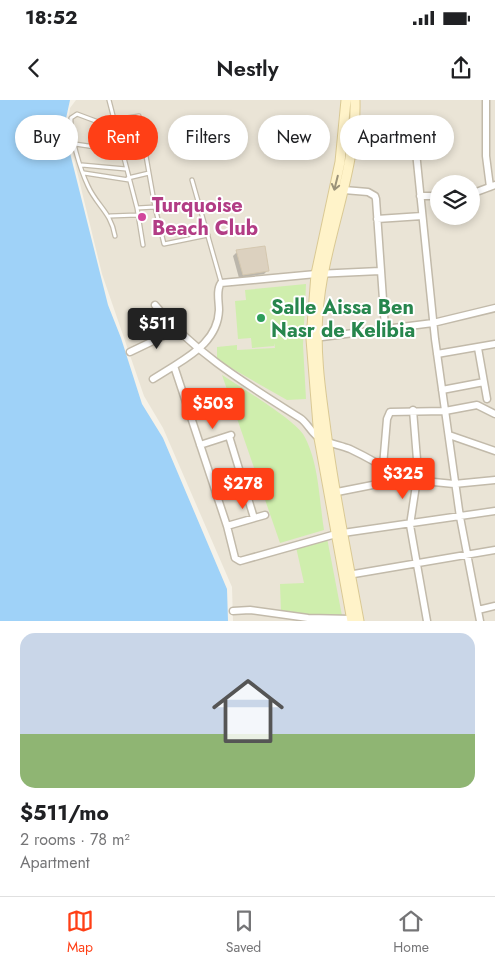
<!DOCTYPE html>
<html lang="en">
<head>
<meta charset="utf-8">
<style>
	body { margin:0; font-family:Jost,sans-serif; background:#f6f6f6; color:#202124; height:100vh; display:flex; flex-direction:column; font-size:19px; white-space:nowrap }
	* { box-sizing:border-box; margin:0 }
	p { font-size:16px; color:#757577 }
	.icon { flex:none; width:28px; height:28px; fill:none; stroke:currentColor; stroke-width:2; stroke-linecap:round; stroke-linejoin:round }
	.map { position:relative; height:521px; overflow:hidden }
	.details { display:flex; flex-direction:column; background:#fff; flex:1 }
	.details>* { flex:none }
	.top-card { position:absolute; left:15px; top:15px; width:465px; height:45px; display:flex; gap:10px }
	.buttons { position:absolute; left:430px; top:75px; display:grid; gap:10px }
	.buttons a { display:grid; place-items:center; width:50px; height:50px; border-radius:50%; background:#fff; box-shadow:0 2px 8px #0003; font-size:25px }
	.price { position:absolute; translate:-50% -42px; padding:0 11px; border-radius:5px; background:#ff3f16; color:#fff; font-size:16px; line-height:32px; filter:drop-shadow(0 1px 2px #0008) }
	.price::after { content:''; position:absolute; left:50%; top:30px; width:15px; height:11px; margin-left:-8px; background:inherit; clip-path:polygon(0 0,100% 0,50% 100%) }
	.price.on { background:#222; color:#fff }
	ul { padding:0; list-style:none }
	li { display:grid; align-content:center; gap:10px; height:265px; padding:0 20px }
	li span { display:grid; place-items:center; height:155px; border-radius:15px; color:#555 }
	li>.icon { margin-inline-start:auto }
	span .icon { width:90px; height:90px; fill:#fffc; stroke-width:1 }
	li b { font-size:21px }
	.pill { padding:0 18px; border-radius:22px; background:#fff; box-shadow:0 2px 8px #0003; font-size:18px; line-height:45px }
	.pill.on { background:#ff3f16; color:#fff }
	.status { display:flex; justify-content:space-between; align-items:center; height:35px; padding:0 25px; background:#fff; direction:ltr }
	.status svg { height:14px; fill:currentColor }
	header { display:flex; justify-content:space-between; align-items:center; height:65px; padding:0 20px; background:#fff; font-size:22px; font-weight:600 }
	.tabs { display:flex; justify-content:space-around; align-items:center; height:70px; border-top:1px solid #e0e0e0; background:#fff; font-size:14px; color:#757577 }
	.tabs a { display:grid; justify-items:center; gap:2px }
	.tabs .on { color:#ff3f16 }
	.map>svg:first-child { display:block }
</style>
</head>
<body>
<div class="status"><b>18:52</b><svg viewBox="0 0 49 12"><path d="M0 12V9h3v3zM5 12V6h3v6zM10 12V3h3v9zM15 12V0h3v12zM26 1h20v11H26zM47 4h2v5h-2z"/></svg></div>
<header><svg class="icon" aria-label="back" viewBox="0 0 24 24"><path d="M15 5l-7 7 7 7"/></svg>Nestly<svg class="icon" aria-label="share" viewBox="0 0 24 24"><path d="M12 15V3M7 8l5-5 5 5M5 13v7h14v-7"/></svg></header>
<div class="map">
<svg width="495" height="521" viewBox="0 0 495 521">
	<rect width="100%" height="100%" fill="#f6f2e8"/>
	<path fill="#eae4d6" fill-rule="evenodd" d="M76,0H495V521H233L232,487L163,328L144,296L102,174L71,47L68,23L70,8ZM439,84H471V116H439Z"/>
	<path fill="#cfeead" d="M306,184L303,245L306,299L287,300L217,260V247L237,245V250L275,248L274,243V246L252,248L251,238L238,239L235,201L246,200L245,190Z
		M222,275C239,286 293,319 303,334C319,361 319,399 324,430L280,443Z
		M327,438L343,521L281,513L280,484L304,483L296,447Z"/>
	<path fill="#9fd2f8" d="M0,0H70L65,23L66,37L108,205L121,238L142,304L163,338L227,489L228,521H0Z"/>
	<path fill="#0003" d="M237,152L268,170L264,174L239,178L233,156Z"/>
	<path fill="#dcd1bf" stroke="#d4c7af" d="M265,146L269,171L243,175L236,150Z"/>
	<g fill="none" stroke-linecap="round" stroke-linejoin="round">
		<defs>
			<path id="lane" d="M109,0L137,108L143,145
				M114,20L139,16L149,73
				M75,44L122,51
				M82,65L126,69
				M84,73L129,80
				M128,78L149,73L155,107
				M192,80L221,182
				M137,108L155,107L164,144L208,135
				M110,116L137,115
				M115,136C111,112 97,106 88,86C80,69 70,36 71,18L77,14L117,29"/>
			<path id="street" d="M486,0V56L490,87
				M416,52L435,239L460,417L480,521
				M344,90L368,92L375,96L376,99L385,228
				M471,94L495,85
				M420,96H439
				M377,119L422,116
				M380,171L316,174L221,183C216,190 219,202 219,210C218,238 195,253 174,266L227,426L235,458L240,461L336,434L495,411
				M155,205C194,253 248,285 300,318C308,323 312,335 321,339C330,344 340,345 350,349C369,358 386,368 403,379
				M314,238L433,223L495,208
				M478,248L487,299
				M130,252L176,230
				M437,254L495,244
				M153,279L174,266
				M442,290L484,282
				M413,310L418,372L410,425L427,521
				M449,335L495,351
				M229,336L254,418
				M200,345L231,335
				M383,366L387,319L390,312L445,311L477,305L495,314
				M332,393L403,379L454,384L495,380
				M227,426L265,415
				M348,475L495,450
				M478,510L495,506
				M233,511L250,510L308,518L352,519"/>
			<path id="secondary" d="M346,0L340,62L316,174L311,239L319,338L352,521
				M355,0C357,73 323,141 318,213C315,249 320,287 325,323C333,389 347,455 359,521"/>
		</defs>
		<use href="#lane" stroke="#c2baaa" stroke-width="5.5"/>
		<use href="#street" stroke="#c2baaa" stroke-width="9"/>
		<use href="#secondary" stroke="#dac994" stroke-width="11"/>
		<use href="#lane" stroke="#fff" stroke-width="3"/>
		<use href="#street" stroke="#fff" stroke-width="6"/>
		<use href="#secondary" stroke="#fff3c9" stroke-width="9"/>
	</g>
	<defs><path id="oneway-shaft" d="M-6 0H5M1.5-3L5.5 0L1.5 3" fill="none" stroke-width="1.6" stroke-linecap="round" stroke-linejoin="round" transform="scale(1.25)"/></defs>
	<use stroke="#9b9278" href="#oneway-shaft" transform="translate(336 83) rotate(104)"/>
	<circle fill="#d1479c" stroke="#fff" stroke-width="2" cx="142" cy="117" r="5"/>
	<circle fill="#2e9e5b" stroke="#fff" stroke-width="2" cx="261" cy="218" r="5"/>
	<g text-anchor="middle" stroke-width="4" stroke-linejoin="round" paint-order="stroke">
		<g font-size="20" font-weight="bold" fill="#b23c85" stroke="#fff" text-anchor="start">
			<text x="152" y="112">Turquoise<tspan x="152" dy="23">Beach Club</tspan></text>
		</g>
		<g font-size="20" font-weight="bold" fill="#27864d" stroke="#fff" text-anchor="start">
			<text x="271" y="214">Salle Aissa Ben<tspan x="271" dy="23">Nasr de Kelibia</tspan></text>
		</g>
	</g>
</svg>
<div class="buttons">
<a><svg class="icon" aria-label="layers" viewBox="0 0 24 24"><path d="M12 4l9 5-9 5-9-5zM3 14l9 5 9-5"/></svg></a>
</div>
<b class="price on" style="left:157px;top:250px">$511</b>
<b class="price" style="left:213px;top:330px">$503</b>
<b class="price" style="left:403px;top:400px">$325</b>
<b class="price" style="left:243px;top:410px">$278</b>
<div class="top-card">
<a class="pill">Buy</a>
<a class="pill on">Rent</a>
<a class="pill">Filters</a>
<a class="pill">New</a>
<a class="pill">Apartment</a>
</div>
</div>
<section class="details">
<ul>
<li><span style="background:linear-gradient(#c9d6e8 65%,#8fb573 0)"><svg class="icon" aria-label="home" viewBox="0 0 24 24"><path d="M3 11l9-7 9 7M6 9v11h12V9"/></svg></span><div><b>$511/mo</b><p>2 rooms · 78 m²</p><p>Apartment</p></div></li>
</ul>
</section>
<nav class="tabs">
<a class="on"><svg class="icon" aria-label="map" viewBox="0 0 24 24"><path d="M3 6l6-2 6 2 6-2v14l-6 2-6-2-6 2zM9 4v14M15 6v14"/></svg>Map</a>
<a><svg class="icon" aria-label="saved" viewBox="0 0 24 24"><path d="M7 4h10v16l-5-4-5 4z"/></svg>Saved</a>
<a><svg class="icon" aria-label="home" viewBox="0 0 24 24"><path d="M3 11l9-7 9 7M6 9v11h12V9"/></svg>Home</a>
</nav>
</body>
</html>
